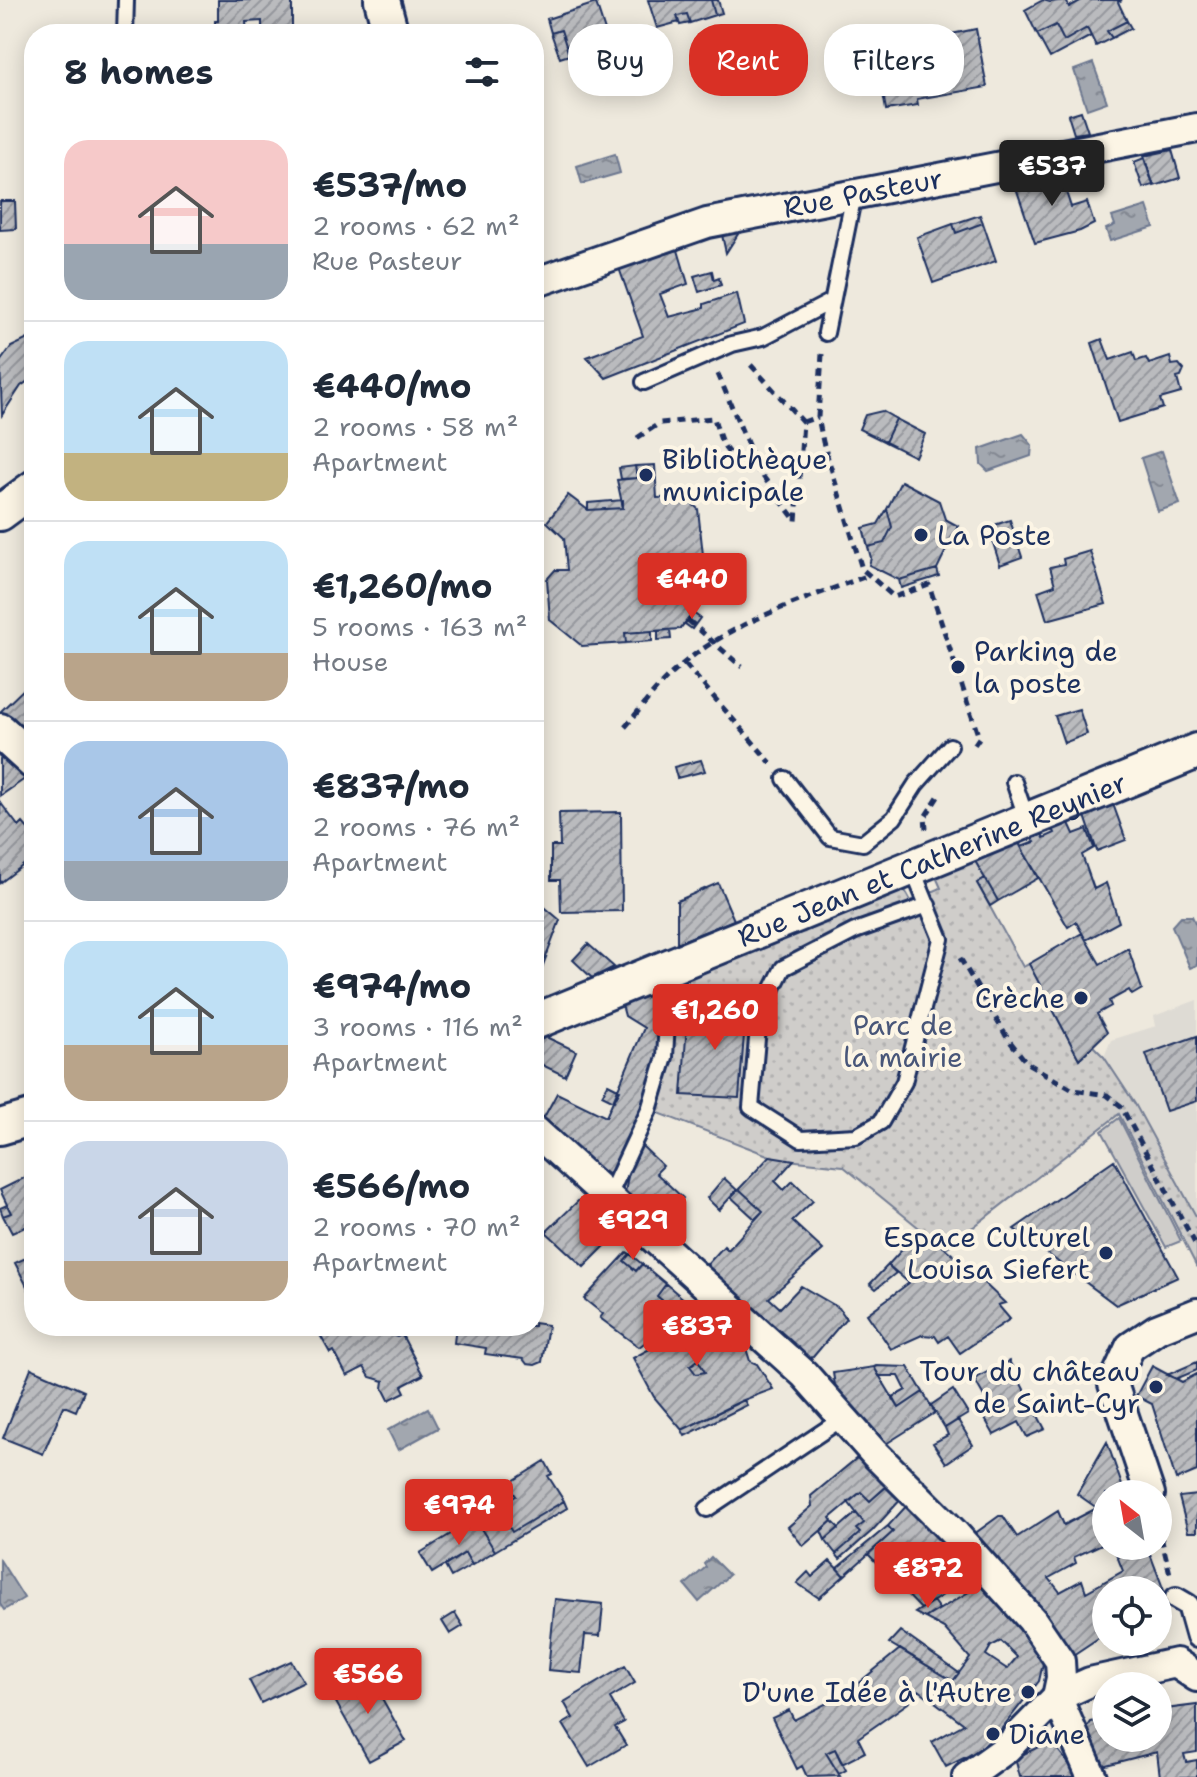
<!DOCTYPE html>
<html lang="en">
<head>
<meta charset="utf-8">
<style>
	body { margin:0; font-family:"Shantell Sans",sans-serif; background:#f6f6f7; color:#1f2937; height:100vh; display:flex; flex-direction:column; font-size:30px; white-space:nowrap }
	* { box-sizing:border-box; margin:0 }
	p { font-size:26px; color:#747a83 }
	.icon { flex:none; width:44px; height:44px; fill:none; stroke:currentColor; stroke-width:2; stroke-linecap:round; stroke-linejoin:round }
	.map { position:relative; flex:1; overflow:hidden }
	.details { position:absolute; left:24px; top:24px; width:520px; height:1312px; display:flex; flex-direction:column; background:#fff; border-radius:32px; box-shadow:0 4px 20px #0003 }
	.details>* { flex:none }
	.banner { position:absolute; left:568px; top:24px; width:508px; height:72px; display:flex; gap:16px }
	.needle { width:52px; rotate:329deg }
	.controls { position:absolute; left:1092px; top:1480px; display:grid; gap:16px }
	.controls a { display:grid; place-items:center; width:80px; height:80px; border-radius:50%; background:#fff; box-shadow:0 4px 20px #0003; font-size:40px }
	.price { position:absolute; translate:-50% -68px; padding:0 18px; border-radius:8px; background:#d93025; color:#fff; font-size:26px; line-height:52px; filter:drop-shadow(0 2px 4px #0008) }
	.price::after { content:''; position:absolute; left:50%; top:48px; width:24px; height:18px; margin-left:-12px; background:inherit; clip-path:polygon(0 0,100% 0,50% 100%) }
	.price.selected { background:#222; color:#fff }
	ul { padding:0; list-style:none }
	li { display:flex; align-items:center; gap:24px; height:200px; padding:0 40px }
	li+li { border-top:2px solid #e0e1e3 }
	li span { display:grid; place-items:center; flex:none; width:224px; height:160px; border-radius:24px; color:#555 }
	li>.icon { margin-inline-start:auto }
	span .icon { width:96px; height:96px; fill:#fffc; stroke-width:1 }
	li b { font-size:34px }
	h2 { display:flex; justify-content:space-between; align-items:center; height:96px; padding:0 40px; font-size:34px }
	.chip { padding:0 28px; border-radius:32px; background:#fff; box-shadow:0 4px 20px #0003; font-size:28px; line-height:72px }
	.chip.selected { background:#d93025; color:#fff }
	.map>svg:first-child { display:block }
</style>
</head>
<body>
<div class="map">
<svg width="1197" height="1777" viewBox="0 0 1197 1777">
	<defs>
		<pattern id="park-dots" width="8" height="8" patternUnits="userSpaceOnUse" patternTransform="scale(2)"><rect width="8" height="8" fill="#cfcdca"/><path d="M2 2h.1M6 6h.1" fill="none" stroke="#b1b0b0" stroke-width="1.8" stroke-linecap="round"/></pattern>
		<pattern id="water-ripples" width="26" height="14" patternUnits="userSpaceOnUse" patternTransform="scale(2)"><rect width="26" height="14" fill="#a2a7af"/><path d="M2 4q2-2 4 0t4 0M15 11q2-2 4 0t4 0" fill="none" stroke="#838892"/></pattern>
		<pattern id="building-hatch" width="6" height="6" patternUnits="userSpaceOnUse" patternTransform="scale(2)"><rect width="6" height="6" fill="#babbbe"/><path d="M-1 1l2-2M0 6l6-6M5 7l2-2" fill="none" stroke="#96989e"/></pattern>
	</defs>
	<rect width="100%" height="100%" fill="#eee9dd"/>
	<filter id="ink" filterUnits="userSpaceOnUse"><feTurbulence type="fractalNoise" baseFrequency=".0125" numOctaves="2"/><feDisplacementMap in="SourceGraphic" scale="16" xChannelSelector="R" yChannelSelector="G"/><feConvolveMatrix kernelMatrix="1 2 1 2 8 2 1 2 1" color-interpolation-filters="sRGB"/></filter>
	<g filter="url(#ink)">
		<path fill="#dedbd4" d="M1197,1000V1218L1135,1104L1104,1057L1111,1040L1156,1026L1154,1016Z"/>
		<path fill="url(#park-dots)" stroke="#757e94" stroke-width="2" d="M975,861L985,878L977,883L1023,967L1029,964L1079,1059L1093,1046L1104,1057L1135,1104L1197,1218V1267L1119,1114L945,1249L843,1166L778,1159L656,1112L673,1055L679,981L902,891L906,892L911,901L941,888L937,879L939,876Z"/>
		<path fill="#cfcdca" stroke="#757e94" stroke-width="2" d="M1119,1118L1181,1241L1166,1247L1102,1131Z"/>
		<path fill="url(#water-ripples)" stroke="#6c778f" stroke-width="2" d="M1093,63L1107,102L1087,109L1074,70Z
			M615,154L620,173L582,184L577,166Z
			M1147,206L1154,227L1110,241L1106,229L1115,225L1112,217Z
			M1023,434L1032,445L1031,456L988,471L981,464L980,449Z
			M1162,451L1180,504L1158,511L1141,458Z
			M1181,916H1192L1197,927V965L1190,968L1172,926Z
			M428,1408L438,1428L398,1450L388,1430Z
			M711,1557L729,1575L699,1602L685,1585L706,1567L704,1564Z
			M0,1560L24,1598L4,1610L0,1604Z"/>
		<path fill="url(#building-hatch)" stroke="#1b2f5e" stroke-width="2" fill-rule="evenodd" d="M218,0H292V34H262V21L246,22L247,34H218V30H215V21H218Z
			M648,0H711L715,15L690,23L687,14L677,16L679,22L657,28Z
			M711,0H718L722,13L715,15Z
			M1043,0L1050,2L1066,0L1069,7L1082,0H1122L1118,2L1127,21L1107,31L1112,38L1096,46L1087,28L1064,41L1056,25L1037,34L1025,10Z
			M596,3L609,43L569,55L561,30L551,33L547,19Z
			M687,14L690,23L680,25L677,16Z
			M1127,21L1131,28L1112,38L1107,31Z
			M1056,25L1064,41L1087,28L1091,36L1050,58L1037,34Z
			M976,29L987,87L917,99L918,105L886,110L873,38L903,32L904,35L921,32L922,40Z
			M561,30L569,55L560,58L551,33Z
			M1081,111L1088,132L1074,134L1068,115Z
			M1172,150L1180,178L1154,186L1144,156Z
			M1144,158L1153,185L1143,188L1134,162Z
			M1060,176L1076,179L1064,186L1071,207L1087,202L1094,224L1080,231L1035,243L1014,182Z
			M0,201H15L16,229L0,230Z
			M980,215L983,223L956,233L953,224Z
			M983,223L996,261L933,283L917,237L953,224L956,233Z
			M534,227L541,250L534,251Z
			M740,231L726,253L722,235Z
			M678,250L688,284L660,294L669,317L704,308V304L737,293L744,324L606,378L587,357L643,336L619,268Z
			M712,271L714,280L719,278L721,285L699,292L694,276Z
			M34,336V377L21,386L2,415L0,362L11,347Z
			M1102,339L1110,360L1133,352L1136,361L1146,358L1149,364L1170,357L1172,365L1179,364L1184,370L1181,377L1177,378L1181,393L1160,399L1163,408L1118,422L1092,343Z
			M882,411L896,419L885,442L859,429L865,415Z
			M896,419L925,434L915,457L885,442Z
			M655,465L657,498L685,497L698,509L703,555H693L697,608L680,629L625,633L626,643L582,646L550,620L547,579L555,570H567L564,538L547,522L568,495L588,510L623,508L617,480L637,478L635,466Z
			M635,466L637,478L621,479L619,468Z
			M901,481L939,501L945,519L958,526L937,569L899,580L869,565L871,558L868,547L884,543L892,527L887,509Z
			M623,500V508L588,510V503Z
			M887,509L892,527L884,543L868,547L863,528L878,524Z
			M1010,520L1022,557L1000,565L988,527Z
			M1090,551L1106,604L1047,620L1038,591L1055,585L1050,567L1064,564L1063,559Z
			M693,555H703L705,580L695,581Z
			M937,569L939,576L901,588L899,580Z
			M705,585L706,596L696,598L695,586Z
			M693,613L700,618L692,629L685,624Z
			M670,630L671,639L658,640V631Z
			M652,631V641L626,643L625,633Z
			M34,679V743L0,712Z
			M1079,709L1087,734L1064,743L1055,716Z
			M8,754L32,774L0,796V759Z
			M701,760L705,771L677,778L674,767Z
			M0,802L19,827L23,823L29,830L33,827L34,829V857L0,883Z
			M1113,804L1126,840L1097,851L1085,816Z
			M621,812L622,911L561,912L560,880H551V846H560L559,813Z
			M1069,823L1074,834L1087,829L1094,848L1082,855L1094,889L1106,883L1119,922L1086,940L1076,922L1068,927L1021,847L1035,842L1032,838L1042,834L1044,838L1055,833L1053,829Z
			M1019,843L1038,878L998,901L975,861Z
			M985,878L998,901L990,906L977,883Z
			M718,883L734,920L677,943V901Z
			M534,898L560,920L534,989Z
			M1082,933L1100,964L1128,948L1142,989L1132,995L1129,990L1109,1001L1111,1006L1097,1014L1107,1032L1079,1059L1029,964Z
			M588,944L614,967L592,978L573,960Z
			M652,992L663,999L661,1039L658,1055L635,1125L610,1175L587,1162L570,1146L572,1143L542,1121L557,1093L606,1117L644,1028L625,1016L622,1005Z
			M688,1008L744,1012L745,1015L754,1020L753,1028L747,1036L744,1035L739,1098L682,1095Z
			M1197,1036V1101L1166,1111L1146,1054Z
			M546,1037L576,1051L565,1076L534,1061V1042Z
			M608,1084L620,1090L614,1101L602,1095Z
			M641,1145L663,1166L656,1173L683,1198L661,1224L625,1193L629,1170Z
			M770,1156L794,1160L775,1181L784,1190L793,1181L813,1201L792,1221L823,1250L769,1298L780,1308L801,1286L839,1308L846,1318L813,1357L804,1359L705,1267L724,1246L728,1250L763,1211L739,1189Z
			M1114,1160L1178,1277L1116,1305L1014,1229Z
			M34,1173V1223L12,1233L3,1216L11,1213L0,1190Z
			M724,1178L737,1190L719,1210L707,1198Z
			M739,1189L763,1211L755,1219L731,1197Z
			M579,1200L617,1234L584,1267L546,1232Z
			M7,1205L11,1213L3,1216L0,1208Z
			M921,1229L962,1262L1005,1303L998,1305L1010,1319L960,1353L948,1336L939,1342L935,1336L922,1335L891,1349L867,1314L909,1283L888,1265Z
			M627,1252L630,1254L624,1261L636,1271L642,1264L666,1284L657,1296L675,1311L672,1313L677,1318L639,1347L600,1318L603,1314L584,1299Z
			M630,1254L642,1264L636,1271L624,1261Z
			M32,1255L34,1260V1300L15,1263Z
			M888,1265L896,1273L876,1289L870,1284Z
			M666,1284L692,1306L677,1318L672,1313L675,1311L657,1296Z
			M702,1300L712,1311L705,1316L694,1305Z
			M694,1305L705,1316L712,1311L735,1333L741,1346L745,1345L750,1361L757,1364L773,1389L741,1401L682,1430L654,1397L633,1358L701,1321L691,1307ZM698,1360L705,1372L696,1374L690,1366Z
			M534,1323L548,1325L542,1362L535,1365L527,1364L523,1359L485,1354L486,1348L454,1343L456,1326H534Z
			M315,1326H358L360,1329L366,1326H382L385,1333L397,1337L402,1335L423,1375L402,1386L405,1392L389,1400L383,1388L384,1381L370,1377L364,1367L347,1376L334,1351L330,1353Z
			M698,1360L705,1372L696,1374L690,1366Z
			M1009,1361L1045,1429L1027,1437L1019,1422L994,1435L980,1410L989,1405L974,1379Z
			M1197,1362V1370L1176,1379L1167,1375Z
			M876,1366L908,1367L923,1392L899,1408L893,1397L906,1390L899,1376H879L874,1367Z
			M1152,1366L1182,1382L1197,1374V1471L1176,1480L1152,1404L1136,1396Z
			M874,1367L899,1408L923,1392L935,1413L881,1447L836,1391L833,1373Z
			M31,1368L84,1391L76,1411L64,1406L43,1454L3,1438Z
			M953,1390L968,1414L945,1428L931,1405Z
			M744,1400L747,1405L685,1436L682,1430Z
			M958,1420L973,1445L946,1463L933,1443L948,1435L945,1428Z
			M1107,1442L1125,1494H1106V1542L1074,1557L1076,1563L1049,1578L1060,1592L1082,1580L1086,1592L1123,1571L1113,1546H1147L1166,1596L1158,1600V1590H1106V1633L1073,1655L1035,1611L1036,1605L1030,1596L1023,1597L970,1537L999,1516H1003L1017,1537L1058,1511L1064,1525L1097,1508L1077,1494Z
			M863,1453L890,1483L870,1501L861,1492L830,1518L832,1521L803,1546L788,1527L812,1506L811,1496Z
			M545,1461L552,1474L548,1476L564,1501L512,1532L497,1507L516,1496L508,1484Z
			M892,1482L904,1496L872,1531L840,1559L836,1554L860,1533L856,1529L864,1523L848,1502L861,1492L870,1501Z
			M1197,1495V1532H1188L1179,1497Z
			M564,1501L567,1508L495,1551L475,1519L497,1507L512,1532Z
			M910,1502L979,1572L921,1609L868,1554L893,1532L888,1526Z
			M856,1513L864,1523L856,1529L860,1533L836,1554L825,1540Z
			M475,1519L495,1551L472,1565L465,1553L432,1573L420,1553Z
			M832,1521L839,1528L825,1540L821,1531Z
			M888,1526L893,1532L844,1576L837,1568Z
			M465,1553L472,1565L451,1577L445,1566Z
			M830,1561L844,1576L819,1598L797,1583L808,1572L812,1577Z
			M979,1572L984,1583L973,1589L967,1580Z
			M984,1583L1020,1630L1028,1632L1044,1659L1039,1681L988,1746L946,1767L932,1742L964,1724L919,1690L908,1703L858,1738L865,1752L842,1764L835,1749L826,1753L840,1776L807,1777L802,1766L797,1769L772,1718L789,1710L794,1720L845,1694L900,1649L953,1681L970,1658L944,1628L925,1618ZM1001,1641L1017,1657L1007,1669L986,1655L991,1646Z
			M555,1599L603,1604L600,1636L585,1635L581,1673L548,1670Z
			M933,1601L939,1609L925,1618L915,1613Z
			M455,1613L463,1626L450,1634L442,1621Z
			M900,1631L959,1673L953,1681L889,1643Z
			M291,1661L304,1682L261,1703L249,1680Z
			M625,1666L635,1683L610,1698L624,1722L615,1727L626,1745L589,1767L563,1724L573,1718L564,1702Z
			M366,1670L406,1741L369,1761L329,1690Z
			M1197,1705V1752L1184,1754L1186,1762L1197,1760V1777H1160L1157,1752L1098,1767L1087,1728L1091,1722L1106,1719V1738H1158V1710Z
			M1051,1741L1079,1777H1020L1015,1758Z
			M835,1749L846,1770L839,1774L826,1753Z"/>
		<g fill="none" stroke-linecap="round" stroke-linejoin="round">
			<defs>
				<path id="service" d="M125,34L126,0
					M826,333L854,194
					M644,382L732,344L763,337L832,301
					M785,779L830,837L863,843L894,818L916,784L950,746
					M1014,782L1027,820
					M912,868L941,939L904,1082L881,1122L856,1136L801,1139L751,1107L759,1016L783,968L855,931L928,905
					M608,1198L649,1110L665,1057L670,967
					M707,1509L843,1418"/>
				<path id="pedestrian" d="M1176,1598L1188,1605L1197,1637"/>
				<g id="minor">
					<path id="s1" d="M534,283L707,223L1197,128"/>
					<path d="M534,1130L804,1374L874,1453L956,1535L1032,1620L1060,1661L1061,1678L1057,1697"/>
					<path d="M1150,1494L1113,1384L1130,1347L1157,1329L1197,1313"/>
					<path d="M1057,1697L1092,1777"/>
					<path d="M967,1777L1006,1749L1057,1697L1090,1682L1176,1663L1197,1677"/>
				</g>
				<g id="tertiary">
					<path d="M382,0L391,34"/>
					<path d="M0,513L34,488"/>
					<path d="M0,731L34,762"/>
					<path id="s2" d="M534,1022L1197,751"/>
					<path d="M0,1127L34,1117"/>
				</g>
			</defs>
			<use href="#service" stroke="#1b2f5e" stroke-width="20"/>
			<use href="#pedestrian" stroke="#1b2f5e" stroke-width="26"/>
			<use href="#minor" stroke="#1b2f5e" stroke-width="34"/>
			<use href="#tertiary" stroke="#1b2f5e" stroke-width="40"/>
			<path stroke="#1b2f5e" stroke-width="5" stroke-dasharray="8 6" stroke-linecap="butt" d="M822,354L818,417L823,442L862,569L894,597L929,585L979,738L972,748
				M718,374L759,471L796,521L803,422L749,363
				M803,422L818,417
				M637,438L660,423L714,418C723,450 726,457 758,471
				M688,620L742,667
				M685,664L771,763
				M625,727C640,710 654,690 670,675C725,623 801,601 869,575
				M926,829L925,817L941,792
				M960,958L1008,1039L1027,1063L1073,1090L1107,1095L1121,1106L1197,1247
				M1158,1524L1170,1574"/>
			<use href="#service" stroke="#fcf5e5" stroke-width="14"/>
			<use href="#pedestrian" stroke="#fcf5e5" stroke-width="20"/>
			<use href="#minor" stroke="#fcf5e5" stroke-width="28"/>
			<use href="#tertiary" stroke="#fcf5e5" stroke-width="34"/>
		</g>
	</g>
	<g fill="#1b2f5e" stroke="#fcf5e5" stroke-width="3">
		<circle cx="646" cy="475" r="8"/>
		<circle cx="921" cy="535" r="8"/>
		<circle cx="958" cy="667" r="8"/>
		<circle cx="1081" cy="998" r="8"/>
		<circle cx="1106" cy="1253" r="8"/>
		<circle cx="1156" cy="1387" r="8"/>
		<circle cx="1028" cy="1692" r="8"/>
		<circle cx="993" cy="1734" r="8"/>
	</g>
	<g text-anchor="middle" stroke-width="8" stroke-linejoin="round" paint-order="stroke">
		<g font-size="28" fill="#1b2f5e" stroke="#fcf5e5">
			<text dy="10" stroke="none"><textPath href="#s1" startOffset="342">Rue Pasteur</textPath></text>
			<text dy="10" stroke="none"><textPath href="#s2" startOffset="430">Rue Jean et Catherine Reynier</textPath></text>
		</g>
		<g font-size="28" fill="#1b2f5e" stroke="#fcf5e5" text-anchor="start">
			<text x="662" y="469">Bibliothèque<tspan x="662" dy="32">municipale</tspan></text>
			<text x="937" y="545">La Poste</text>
			<text x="974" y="661">Parking de<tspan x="974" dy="32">la poste</tspan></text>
			<text x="1065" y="1008" text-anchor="end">Crèche</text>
			<text x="1090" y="1247" text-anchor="end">Espace Culturel<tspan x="1090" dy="32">Louisa Siefert</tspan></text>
			<text x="1140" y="1381" text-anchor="end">Tour du château<tspan x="1140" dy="32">de Saint-Cyr</tspan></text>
			<text x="1012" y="1702" text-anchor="end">D'une Idée à l'Autre</text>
			<text x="1009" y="1744">Diane</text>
		</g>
		<g font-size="28" fill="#485679" stroke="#fcf5e5">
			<text x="903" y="1035">Parc de<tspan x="903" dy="32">la mairie</tspan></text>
		</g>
	</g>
</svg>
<div class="controls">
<a><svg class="needle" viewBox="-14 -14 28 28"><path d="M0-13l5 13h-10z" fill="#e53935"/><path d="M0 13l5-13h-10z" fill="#747a83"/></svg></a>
<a><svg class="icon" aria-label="locate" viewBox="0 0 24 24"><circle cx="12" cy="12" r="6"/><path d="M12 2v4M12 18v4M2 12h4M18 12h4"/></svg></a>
<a><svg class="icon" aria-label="layers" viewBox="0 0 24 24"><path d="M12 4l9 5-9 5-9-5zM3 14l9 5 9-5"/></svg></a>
</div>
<b class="price selected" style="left:1052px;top:208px">€537</b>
<b class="price" style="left:692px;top:621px">€440</b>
<b class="price" style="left:715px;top:1052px">€1,260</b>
<b class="price" style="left:633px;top:1262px">€929</b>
<b class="price" style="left:697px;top:1368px">€837</b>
<b class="price" style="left:459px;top:1547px">€974</b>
<b class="price" style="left:928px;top:1610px">€872</b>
<b class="price" style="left:368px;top:1716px">€566</b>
<div class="banner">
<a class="chip">Buy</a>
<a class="chip selected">Rent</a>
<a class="chip">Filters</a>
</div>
<section class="details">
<h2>8 homes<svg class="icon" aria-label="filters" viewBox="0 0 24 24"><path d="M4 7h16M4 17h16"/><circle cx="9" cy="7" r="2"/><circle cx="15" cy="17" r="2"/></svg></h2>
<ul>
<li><span style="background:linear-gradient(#f6c9c9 65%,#9aa5b1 0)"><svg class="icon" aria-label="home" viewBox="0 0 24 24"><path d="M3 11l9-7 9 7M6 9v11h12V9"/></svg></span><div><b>€537/mo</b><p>2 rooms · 62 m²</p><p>Rue Pasteur</p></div></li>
<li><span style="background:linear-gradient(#bfe0f5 70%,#c2b280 0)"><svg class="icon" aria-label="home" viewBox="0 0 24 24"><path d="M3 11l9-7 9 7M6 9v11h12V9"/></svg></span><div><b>€440/mo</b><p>2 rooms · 58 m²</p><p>Apartment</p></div></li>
<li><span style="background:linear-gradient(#bfe0f5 70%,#b9a48a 0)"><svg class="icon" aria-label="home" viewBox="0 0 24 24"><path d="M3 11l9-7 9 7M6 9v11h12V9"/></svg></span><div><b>€1,260/mo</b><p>5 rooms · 163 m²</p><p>House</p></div></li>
<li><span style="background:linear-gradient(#a9c7e8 75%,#9aa5b1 0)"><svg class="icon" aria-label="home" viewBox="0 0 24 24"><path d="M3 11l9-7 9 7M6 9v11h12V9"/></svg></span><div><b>€837/mo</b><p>2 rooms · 76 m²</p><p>Apartment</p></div></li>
<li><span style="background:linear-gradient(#bfe0f5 65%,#b9a48a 0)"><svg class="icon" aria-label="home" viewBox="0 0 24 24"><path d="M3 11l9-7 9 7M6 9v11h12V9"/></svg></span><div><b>€974/mo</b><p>3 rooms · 116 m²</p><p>Apartment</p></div></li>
<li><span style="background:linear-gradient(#c9d6e8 75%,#b9a48a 0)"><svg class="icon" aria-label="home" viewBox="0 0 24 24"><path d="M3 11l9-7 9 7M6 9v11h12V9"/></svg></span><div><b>€566/mo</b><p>2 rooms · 70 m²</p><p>Apartment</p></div></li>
</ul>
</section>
</div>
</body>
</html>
